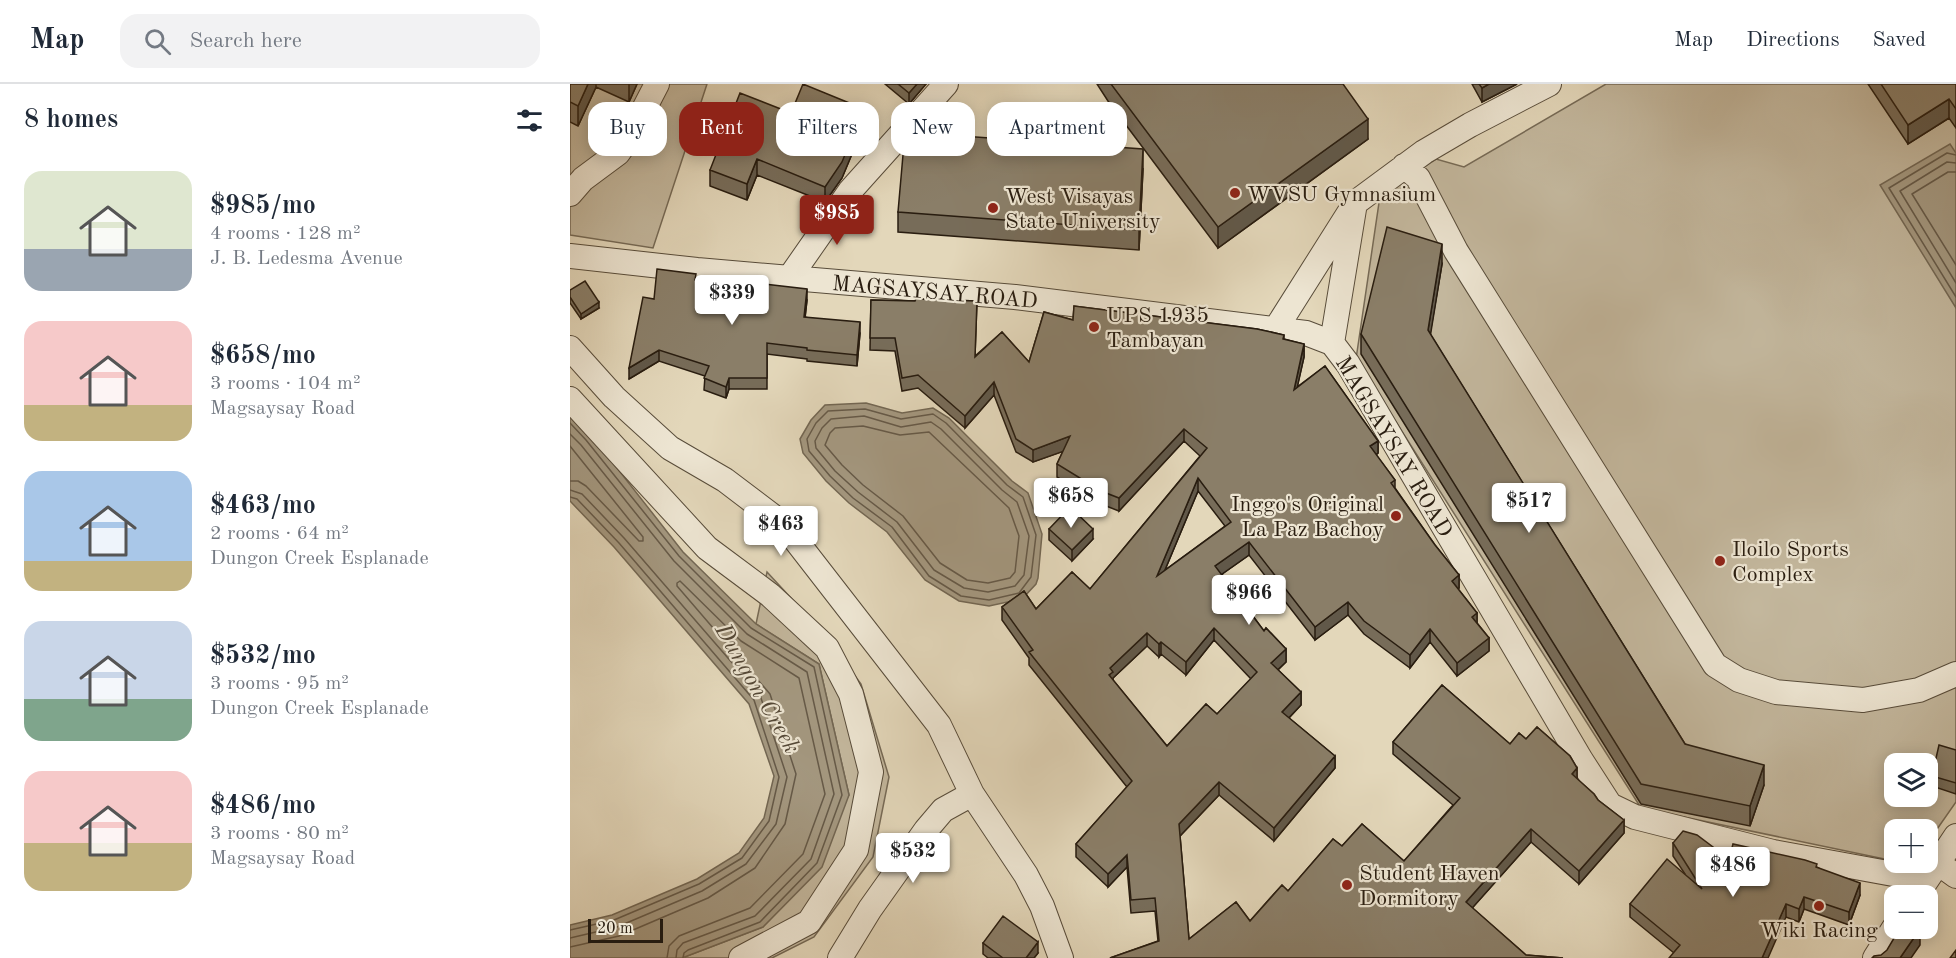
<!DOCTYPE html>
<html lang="en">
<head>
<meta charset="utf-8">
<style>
	body { margin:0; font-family:"Old Standard TT",serif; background:#f2f2f3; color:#1f2937; height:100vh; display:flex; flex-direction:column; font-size:22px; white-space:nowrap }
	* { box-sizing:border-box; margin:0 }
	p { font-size:20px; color:#747a83 }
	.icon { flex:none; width:33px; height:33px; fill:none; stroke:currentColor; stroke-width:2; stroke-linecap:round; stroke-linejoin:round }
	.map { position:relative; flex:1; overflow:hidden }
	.sheet { display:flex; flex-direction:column; background:#fff; width:570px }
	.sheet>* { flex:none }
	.hud { position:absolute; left:18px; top:18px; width:570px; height:54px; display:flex; gap:12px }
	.controls { position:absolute; left:1314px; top:669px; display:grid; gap:12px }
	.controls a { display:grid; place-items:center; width:54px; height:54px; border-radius:12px; background:#fff; box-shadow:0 3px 15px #0003; font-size:30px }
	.scale { position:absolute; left:18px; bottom:15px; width:75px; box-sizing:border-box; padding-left:6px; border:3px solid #291d10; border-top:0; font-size:16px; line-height:21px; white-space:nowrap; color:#291d10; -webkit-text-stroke:4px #ede5d2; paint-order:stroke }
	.price { position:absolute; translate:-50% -51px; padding:0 14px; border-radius:6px; background:#fff; color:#222; font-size:20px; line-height:39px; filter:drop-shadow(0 2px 3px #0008) }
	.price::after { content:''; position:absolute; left:50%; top:36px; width:18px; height:14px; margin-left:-9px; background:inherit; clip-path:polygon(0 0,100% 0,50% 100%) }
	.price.on { background:#8f2418; color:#fff }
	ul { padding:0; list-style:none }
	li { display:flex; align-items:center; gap:18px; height:150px; padding:0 24px }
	li span { display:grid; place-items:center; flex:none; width:168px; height:120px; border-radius:18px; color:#555 }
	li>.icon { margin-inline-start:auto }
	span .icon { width:72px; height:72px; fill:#fffc; stroke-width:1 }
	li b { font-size:26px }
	h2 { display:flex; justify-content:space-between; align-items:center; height:72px; padding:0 24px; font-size:26px }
	.tag { padding:0 21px; border-radius:18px; background:#fff; box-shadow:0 3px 15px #0003; font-size:21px; line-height:54px }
	.tag.on { background:#8f2418; color:#fff }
	header { display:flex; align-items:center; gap:36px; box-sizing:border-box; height:84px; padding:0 30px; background:#fff; border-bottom:2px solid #e0e1e3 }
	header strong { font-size:28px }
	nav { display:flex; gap:33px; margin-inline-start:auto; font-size:21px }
	.search { width:420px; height:54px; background:#f2f2f3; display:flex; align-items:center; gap:15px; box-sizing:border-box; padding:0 21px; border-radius:18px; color:#747a83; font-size:22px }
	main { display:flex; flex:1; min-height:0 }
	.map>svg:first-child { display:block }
</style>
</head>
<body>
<header>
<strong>Map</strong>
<div class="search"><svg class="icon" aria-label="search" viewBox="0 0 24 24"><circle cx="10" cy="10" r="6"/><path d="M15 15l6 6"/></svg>Search here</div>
<nav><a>Map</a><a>Directions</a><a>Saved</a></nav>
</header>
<main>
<section class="sheet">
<h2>8 homes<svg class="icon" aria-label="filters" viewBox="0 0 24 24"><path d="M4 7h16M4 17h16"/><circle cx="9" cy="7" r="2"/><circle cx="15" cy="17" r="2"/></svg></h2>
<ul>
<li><span style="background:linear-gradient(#dfe7d0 65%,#9aa5b1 0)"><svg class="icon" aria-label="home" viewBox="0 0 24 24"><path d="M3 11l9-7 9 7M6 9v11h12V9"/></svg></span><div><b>$985/mo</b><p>4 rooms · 128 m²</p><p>J. B. Ledesma Avenue</p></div></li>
<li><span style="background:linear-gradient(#f6c9c9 70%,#c2b280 0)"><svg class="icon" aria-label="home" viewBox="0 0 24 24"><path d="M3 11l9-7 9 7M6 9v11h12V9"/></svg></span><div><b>$658/mo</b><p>3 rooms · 104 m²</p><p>Magsaysay Road</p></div></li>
<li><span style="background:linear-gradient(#a9c7e8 75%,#c2b280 0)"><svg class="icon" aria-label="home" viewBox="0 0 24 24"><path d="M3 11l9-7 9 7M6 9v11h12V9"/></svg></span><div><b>$463/mo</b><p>2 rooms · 64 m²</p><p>Dungon Creek Esplanade</p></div></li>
<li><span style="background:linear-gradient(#c9d6e8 65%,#7fa58c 0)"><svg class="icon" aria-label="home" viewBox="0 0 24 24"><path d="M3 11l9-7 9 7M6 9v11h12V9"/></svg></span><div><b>$532/mo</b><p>3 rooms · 95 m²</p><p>Dungon Creek Esplanade</p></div></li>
<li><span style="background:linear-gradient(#f6c9c9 60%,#c2b280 0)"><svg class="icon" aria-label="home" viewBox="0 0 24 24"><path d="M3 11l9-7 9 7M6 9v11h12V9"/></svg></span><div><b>$486/mo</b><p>3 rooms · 80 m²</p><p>Magsaysay Road</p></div></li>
</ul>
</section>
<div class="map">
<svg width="1386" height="874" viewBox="0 0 1386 874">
	<rect width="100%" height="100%" fill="#e3d7ba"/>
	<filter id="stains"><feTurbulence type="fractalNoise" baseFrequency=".00333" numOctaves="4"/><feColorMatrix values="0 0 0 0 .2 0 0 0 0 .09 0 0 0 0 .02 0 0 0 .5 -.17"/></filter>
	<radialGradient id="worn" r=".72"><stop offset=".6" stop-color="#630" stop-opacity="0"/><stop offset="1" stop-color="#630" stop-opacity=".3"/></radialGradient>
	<path fill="#c3b79d" stroke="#766a56" stroke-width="1.5" fill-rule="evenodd" d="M0,0H137L83,164L0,151Z
		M1036,0H1386V718L1358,758V746H1324V777L1071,724L786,275L810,112L866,75L894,83ZM1324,680H1358V712H1324Z
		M197,488L257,553L291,600L319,693L303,773L244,853L202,874H112L193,843L279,711L249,580L186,540Z"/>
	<path fill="#a49880" stroke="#736753" stroke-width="1.5" d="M1380,60L1386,69V224L1310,101Z
		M296,319L332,329L363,324L379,334L442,397L458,409L472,450L468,494L466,500L452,515L419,522L389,517L355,496L317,448L279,419L256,397L233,369L230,355L241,336L255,321Z
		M0,331L21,351L113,468L186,540L249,580L279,711L252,783L193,843L112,874H0V841L42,831L127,795L169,769L194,734L204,692L179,620L44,463L0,417Z"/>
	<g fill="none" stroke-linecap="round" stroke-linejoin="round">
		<path stroke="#665a48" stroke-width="1.5" d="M1386,71L1377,69L1319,104L1386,213
			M1386,79L1377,78L1330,107L1386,199
			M1386,88H1378L1342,110L1386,181
			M295,325L331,335L363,330L376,339L437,401L453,413L466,451L461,493L449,509L419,516L391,512L359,492L322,443L283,414L260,392L239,367L237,355L246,339L258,327Z
			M294,332L331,343L361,338L371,345L432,406L447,418L459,452L454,491L445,502L418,508L394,504L364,486L327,438L288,408L265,387L246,364L245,357L252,344L261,335Z
			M0,339L16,356L109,472L181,544L244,583L272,711L247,779L190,838L118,866L114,869L113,874
			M293,342L330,351L359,348L439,424L449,452L445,488L440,494L418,499L397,496L370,479L333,432L293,401L272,381L255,361L260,349L265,344Z
			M0,350L11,361L104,477L177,550L237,588L264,710L241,775L185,832L113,859L107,866L106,874
			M0,362L73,453V457H69L16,402L8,397H0
			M0,406L12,410L54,454L190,611L217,693L206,740L176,780L132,807L47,843L0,854
			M0,413L7,415L49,459L184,616L209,693L199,737L172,774L129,800L44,836L0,846
			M0,863L49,852L138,814L185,784L215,740L226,690L200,610L107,502V499L110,497L171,557L229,594L255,710L233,770L180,824L109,852L99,862L97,874"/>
		<defs>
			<path id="minor" d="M834,82L848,94L886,167L1145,581L1169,596L1206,608L1293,616L1349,606L1386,590
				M0,110L13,95L48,69L60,52L87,0
				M0,172L127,186L445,213L736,249L762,259L778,280L1011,676L1040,721L1065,733L1203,768L1356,796
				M220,193L280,107L376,0
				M705,246L779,129
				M762,259L785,119L854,68L900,41L979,0
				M0,264L44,313L100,364L155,396L213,440L369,641L402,710L456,791L472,822L491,874
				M0,315L137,464L200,511L257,564L281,610L301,688L286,766L239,838L171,874
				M1368,779L1386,792
				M1346,812L1386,752
				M270,874L300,825L356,746L373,726L402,710
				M1305,874L1324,844"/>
		</defs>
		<use href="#minor" stroke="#584c3a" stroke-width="26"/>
		<use href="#minor" stroke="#ede5d2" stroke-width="24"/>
	</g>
	<path fill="#776c59" stroke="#291d10" stroke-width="1.5" fill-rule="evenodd" d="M0,0H67L59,18L26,3L8,42L0,38Z
		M315,0H356L339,20Z
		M527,0H773L798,55L648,164L538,17Z
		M902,0H947L912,18Z
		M1298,0H1386V44L1379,34L1338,60Z
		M221,29L294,41L272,94L255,118L187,91L177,116L140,102V86Z
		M573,85L569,166L328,148V128Z
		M872,180L860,250L1115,660L1194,701L1180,742L1071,720L791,270V250Z
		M126,196L184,211L237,216L235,233L290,249L287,282L237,277V275L197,270V305H159L156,314L134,306L135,292L89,277L59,295Z
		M0,206L29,224L11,235L0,219Z
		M346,215L407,217L405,272L432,248L459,278L474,228L503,236L504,222L687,245L714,251V255L734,260V273L727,303L755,282L808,357V369L806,371L825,396V404L865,461L889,491V504L888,505L907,529V539L919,554V567L887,592L860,558L840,584L794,550L778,531L745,556L679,471L652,490L694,547L696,544L716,565V578L708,586L731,608V621L719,634L765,672V684L704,757L649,711L610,752L619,855L666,818L680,837L712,801L718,807L763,755L772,762L792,740L834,777L883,721L823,670V658L872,601L940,660L949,649L956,655L967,643L1000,672L1007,684V695L1024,710L1028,716L1054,736V749L1009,800L961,758L902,824L956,871L993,874H540L588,857L585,827L561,829L557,783L538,803L506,773V760L557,703L459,581V574L432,536V523L454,507L466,525L502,488L520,505L630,372L614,357L549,427L531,420L487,393V380L493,367L463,378L446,368L424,311L395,344L348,304L332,307L325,267L300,266L301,216L345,217ZM628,407L655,442L595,486ZM644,556L681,595L647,630L636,620L597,662L543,596V594L577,562L589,573L591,570L616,591Z
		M479,445L523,455L502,477L479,456Z
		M1386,666V710L1362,702V692Z
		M1103,759L1159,775L1247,783L1290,811L1279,841L1234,825L1229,838L1216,833L1104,869L1060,833V820L1115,790L1103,772Z
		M413,859L468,869L464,874H418L413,870Z"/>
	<path fill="#615849" stroke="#291d10" stroke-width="1.5" d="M18,0H26V3L8,42V22Z
		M59,0H67L59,18Z
		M347,0H356L339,20V9Z
		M919,0H947L912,18V4Z
		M1379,15V34L1338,60V41Z
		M294,25V41L272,94L255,118V103Z
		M798,35V55L648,164V143Z
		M573,65V85L569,166V146Z
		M187,75V91L177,116V100Z
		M872,160V180L858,266V246Z
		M237,205V216L234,244V233Z
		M29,218V224L11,235V230Z
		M290,238V249L287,282V271Z
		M734,260V273L724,318V306Z
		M89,266V277L59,295V284Z
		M159,294V305L156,314V303Z
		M424,298V311L395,344V332Z
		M614,345V357L549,427V414Z
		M500,352V365L463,378V366Z
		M808,357V369L800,375V362Z
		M628,394V407L587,505V492Z
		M523,445V455L502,477V466Z
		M679,458V471L645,495V482Z
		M889,491V504L882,509V497Z
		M778,518V531L745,556V543Z
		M907,529V542L902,533Z
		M644,544V556L616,591V578Z
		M860,545V558L840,584V571Z
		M577,549V562L543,594V601L539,604L540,584Z
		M919,554V567L887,592V579Z
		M591,558V570L589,573V560Z
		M716,565V578L701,592V579Z
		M731,608V621L712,641V628Z
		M765,672V684L704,757V744Z
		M1194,681V701L1180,742V722Z
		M1007,684V697L1002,690Z
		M649,698V711L609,753V740Z
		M1054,736V749L1009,800V787Z
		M961,745V758L896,831V818Z
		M557,771V783L538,803V790Z
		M1290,799V811L1279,841V828Z
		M1234,813V825L1229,838V825Z
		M1216,820V833L1198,874H1192Z
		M1350,845V861L1341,874H1330Z
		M468,858V869L464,874H456Z"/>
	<path fill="#8a7e68" stroke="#291d10" stroke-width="1.5" fill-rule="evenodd" d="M0,0H18L8,22L0,18Z
		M233,0L294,25L272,78L255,103L187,75L177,100L140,86L170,9L221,29Z
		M328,0H347L339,9Z
		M541,0H773L798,35L648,143Z
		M909,0H919L912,4Z
		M1311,0H1386V25L1379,15L1338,41Z
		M335,48L573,65L569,146L328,128Z
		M817,143L872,160L858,246L1115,660L1194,681L1180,722L1071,700L791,250Z
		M87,185L126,190L125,196L184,211L186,199L237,205L234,233L290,238L287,271L237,266V264L197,259V294H159L156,303L134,294L139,282L89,266L59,284L73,213L84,215Z
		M15,197L29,218L11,230L0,213V206Z
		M346,215L407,217L405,273L432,248L459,278L474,228L503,236L504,222L687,245L714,251L713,255L734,260L724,306L755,282L808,357L800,362L825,396L821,399L865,461L889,491L882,497L907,529L902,533L919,554L887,579L860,545L840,571L794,537L778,518L745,543L679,458L645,482L694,547L696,544L716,565L701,579L731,608L712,628L765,672L704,744L649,698L609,740L619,855L666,818L680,837L712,801L718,807L763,755L772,762L792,740L834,777L890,714L823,658L872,601L940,660L949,649L956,655L967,643L1000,672L1007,684L1002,690L1024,710L1028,716L1054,736L1009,787L961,745L896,818L956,871L993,874H540L589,857L585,814L561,816L557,771L538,790L506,760L562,697L459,568L463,566L432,523L454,507L466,525L502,488L520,505L637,364L614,345L549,414L531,407L487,380L500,352L463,366L446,355L424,298L395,332L348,291L332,294L325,254H300L301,216L345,217ZM628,394L661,438L587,492ZM644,544L687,588L647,630L636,620L597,662L539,591L543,588L540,584L577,549L589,560L591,558L616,578Z
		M500,423L523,445L502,466L479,445Z
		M1369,661L1386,666V699L1362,692Z
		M1113,747L1127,751L1159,775L1163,760L1235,776L1247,780L1246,783L1290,799L1279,828L1234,813L1229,825L1216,820L1192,874H1099L1110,861L1060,820L1097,775L1132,805L1103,759Z
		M433,832L468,858L456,874H433L413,859Z
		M1330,844L1350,845L1330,874H1302L1304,872L1311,871L1317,866Z
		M1386,866V874H1380Z"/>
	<g fill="#8f2418" stroke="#ede5d2" stroke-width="2">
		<circle cx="665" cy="109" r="6"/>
		<circle cx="423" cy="124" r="6"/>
		<circle cx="524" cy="243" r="6"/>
		<circle cx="826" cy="432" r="6"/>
		<circle cx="1150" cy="477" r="6"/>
		<circle cx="777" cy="801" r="6"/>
		<circle cx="1249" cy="822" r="6"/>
	</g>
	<g text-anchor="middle" stroke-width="4.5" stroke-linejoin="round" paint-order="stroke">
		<g font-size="22" fill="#291d10" stroke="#ede5d2" text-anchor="start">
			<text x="677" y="117">WVSU Gymnasium</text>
			<text x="435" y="119">West Visayas<tspan x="435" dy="25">State University</tspan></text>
			<text x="536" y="238">UPS 1935<tspan x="536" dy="25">Tambayan</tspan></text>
			<text x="814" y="427" text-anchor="end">Inggo's Original<tspan x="814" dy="25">La Paz Bachoy</tspan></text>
			<text x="1162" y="472">Iloilo Sports<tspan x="1162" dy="25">Complex</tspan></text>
			<text x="789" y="796">Student Haven<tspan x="789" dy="25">Dormitory</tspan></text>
			<text x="1249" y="853" text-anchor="middle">Wiki Racing</text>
		</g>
		<g font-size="22" fill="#291d10" stroke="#ede5d2">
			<text transform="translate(365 207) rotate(5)" y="8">MAGSAYSAY ROAD</text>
			<text transform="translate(825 362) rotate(59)" y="8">MAGSAYSAY ROAD</text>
		</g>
		<g font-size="24" font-style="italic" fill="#544837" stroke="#ede5d2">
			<text transform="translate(188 604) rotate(60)" y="8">Dungon Creek</text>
		</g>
	</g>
	<rect width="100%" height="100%" filter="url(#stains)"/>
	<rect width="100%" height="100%" fill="url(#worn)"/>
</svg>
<div class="controls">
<a><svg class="icon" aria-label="layers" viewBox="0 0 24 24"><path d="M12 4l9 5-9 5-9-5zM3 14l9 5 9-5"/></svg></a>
<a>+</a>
<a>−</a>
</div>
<div class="scale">20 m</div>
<b class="price on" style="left:267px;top:162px">$985</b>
<b class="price" style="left:162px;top:242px">$339</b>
<b class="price" style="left:501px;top:445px">$658</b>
<b class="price" style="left:959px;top:450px">$517</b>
<b class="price" style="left:211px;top:473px">$463</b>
<b class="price" style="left:679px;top:542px">$966</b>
<b class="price" style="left:343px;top:800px">$532</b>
<b class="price" style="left:1163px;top:814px">$486</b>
<div class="hud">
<a class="tag">Buy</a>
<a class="tag on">Rent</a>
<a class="tag">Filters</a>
<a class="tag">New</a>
<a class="tag">Apartment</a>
</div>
</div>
</main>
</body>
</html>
